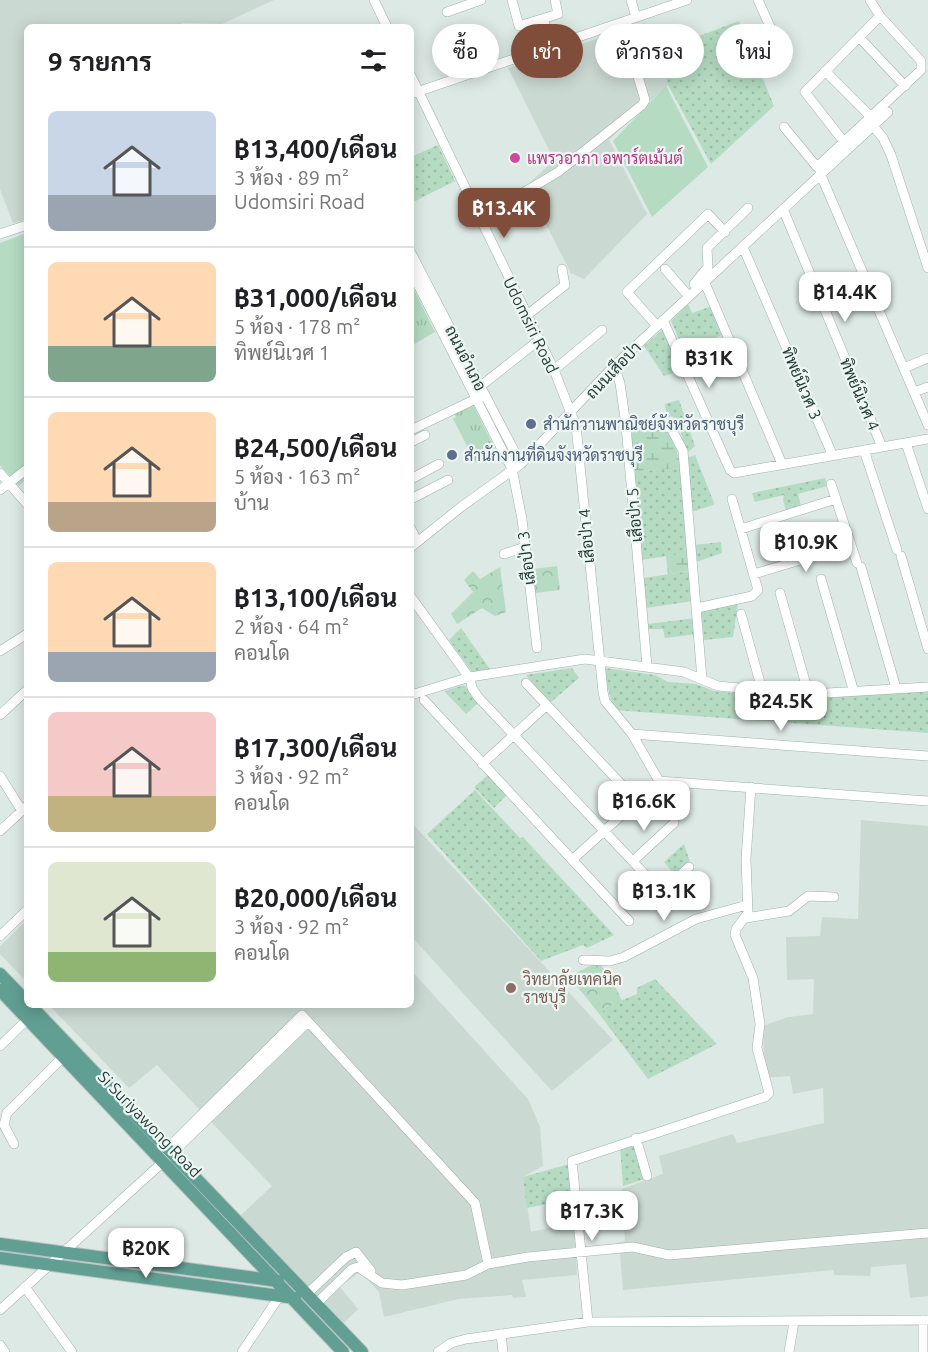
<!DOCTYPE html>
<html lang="th">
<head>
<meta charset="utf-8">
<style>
	body { margin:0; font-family:Ubuntu,Sarabun,sans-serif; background:#f6f6f6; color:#202124; height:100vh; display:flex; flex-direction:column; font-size:22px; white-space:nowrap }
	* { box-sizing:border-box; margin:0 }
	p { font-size:20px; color:#757577 }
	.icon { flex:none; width:33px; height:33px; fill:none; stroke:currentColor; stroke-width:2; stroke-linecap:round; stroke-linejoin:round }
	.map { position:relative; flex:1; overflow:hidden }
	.drawer { position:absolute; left:24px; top:24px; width:390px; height:984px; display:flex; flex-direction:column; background:#fff; border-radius:9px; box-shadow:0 3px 15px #0003 }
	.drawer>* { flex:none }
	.banner { position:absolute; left:432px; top:24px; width:405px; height:54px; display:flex; gap:12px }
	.price { position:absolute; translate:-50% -51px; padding:0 14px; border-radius:12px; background:#fff; color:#222; font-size:20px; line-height:39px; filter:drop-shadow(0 2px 3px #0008) }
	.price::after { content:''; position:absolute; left:50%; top:36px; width:18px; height:14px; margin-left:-9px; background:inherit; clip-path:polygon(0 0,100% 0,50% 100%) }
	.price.selected { background:#7f4d39; color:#fff }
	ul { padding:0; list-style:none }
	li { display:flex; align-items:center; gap:18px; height:150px; padding:0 24px }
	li+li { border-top:2px solid #e0e0e0 }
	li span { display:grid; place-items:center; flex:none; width:168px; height:120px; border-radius:9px; color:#555 }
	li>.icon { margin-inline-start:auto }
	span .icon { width:72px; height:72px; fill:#fffc; stroke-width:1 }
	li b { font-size:26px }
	h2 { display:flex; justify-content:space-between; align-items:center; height:72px; padding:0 24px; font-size:26px }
	.tag { padding:0 21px; border-radius:27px; background:#fff; box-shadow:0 3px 15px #0003; font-size:21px; line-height:54px }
	.tag.selected { background:#7f4d39; color:#fff }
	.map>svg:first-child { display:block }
</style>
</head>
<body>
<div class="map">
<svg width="928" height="1352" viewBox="0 0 928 1352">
	<defs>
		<pattern id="grass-dots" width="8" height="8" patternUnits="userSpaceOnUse" patternTransform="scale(1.5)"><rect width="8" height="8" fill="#b5dbc2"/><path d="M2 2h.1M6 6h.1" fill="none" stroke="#9bbda7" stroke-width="1.8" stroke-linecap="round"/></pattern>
		<pattern id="forest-crowns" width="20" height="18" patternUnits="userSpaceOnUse" patternTransform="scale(1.5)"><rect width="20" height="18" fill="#b5dbc2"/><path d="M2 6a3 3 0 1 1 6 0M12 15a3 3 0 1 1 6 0" fill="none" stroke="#9bbda7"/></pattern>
		<pattern id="wetland-marsh" width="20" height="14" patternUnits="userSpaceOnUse" patternTransform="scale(1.5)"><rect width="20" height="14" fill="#b5dbc2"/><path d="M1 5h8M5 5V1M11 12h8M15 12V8" fill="none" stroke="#9bbda7"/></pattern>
		<pattern id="park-tufts" width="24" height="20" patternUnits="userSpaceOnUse" patternTransform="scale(1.5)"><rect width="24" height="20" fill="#b5dbc2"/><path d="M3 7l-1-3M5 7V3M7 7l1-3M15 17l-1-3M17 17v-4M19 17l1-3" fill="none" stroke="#9bbda7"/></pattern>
	</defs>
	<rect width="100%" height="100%" fill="#dde9e4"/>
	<path fill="#cbd9d3" d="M0,0H274L222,24L182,23L183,27H27V219L13,223L0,189Z
		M645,23L668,85L609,140L647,214L584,279L571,273L526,186L554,160L508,68Z
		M861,820L928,826V1296L910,1298L906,1264L871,1267L870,1276L834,1275L833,1270L623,1290L619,1242L625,1241L622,1189L663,1174L659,1156L733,1134L737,1143L824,1123L823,1088L793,1094L790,1076L765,1078L763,1026L788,1017L813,1014L814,979L787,980L786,937L820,936L822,917L858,919Z
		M411,822L613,1040L552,1091L411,936Z
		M27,920V982L0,954V946Z
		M411,970L528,1099L540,1127L543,1166L523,1177L531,1232L574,1222L577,1275L522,1280L526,1297L513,1298L512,1295L458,1299L384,1317L379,1292L360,1272L340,1287L358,1309L344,1323L241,1215L272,1186L157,1065L129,1088L49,1005H411Z"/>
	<path fill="url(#grass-dots)" d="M739,21L774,106L711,164L668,85L660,60L689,50L686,41Z
		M438,145L455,181L411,203V157Z
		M688,304L692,313L712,306L724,334L684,350L671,321Z
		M665,327L683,370L664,376L644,346Z
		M679,400L695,446L687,453L678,423L672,416L667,417L665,404Z
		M695,455L714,503L713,505L692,512L687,458Z
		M681,468L688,553L641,560L633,472Z
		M825,478L827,486L798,494L801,506L786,511L783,500L784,495L755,502L752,493Z
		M721,542L722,553L696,562L694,545Z
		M690,571L693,601L646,608L643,578Z
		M738,603L733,637L704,640L701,612Z
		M695,618L697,634L665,638L663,629H648V624Z
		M461,628L492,672H472L449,640Z
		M572,668L579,678L550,703L526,675Z
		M605,668L655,675L668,682L696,684L714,691L734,693L828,697L865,692H928V733L614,710L603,671Z
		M464,685L478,703L466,714L444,691Z
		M488,775L507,795L494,808L474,787Z
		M475,790L520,838L523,837L614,935L587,948L583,945L541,961L427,834Z
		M684,844L690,862L675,875L664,862Z
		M655,979L717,1044L648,1079L600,1015L606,1007L637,994V988Z
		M635,1142L645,1179L623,1186L620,1146Z
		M569,1164L572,1199L527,1208L523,1177Z"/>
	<path fill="url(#forest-crowns)" d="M557,566L560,590L535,593L533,569Z
		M500,567L506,612L495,616L482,608L457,624L451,614L473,592L464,580L473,571L480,579Z
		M599,962L615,986L622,1001L606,1007L600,1015L569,976Z"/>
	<path fill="url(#wetland-marsh)" d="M652,428L672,432L681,468L633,472L630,430Z
		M688,553L690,571L668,574L666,556Z"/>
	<path fill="url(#park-tufts)" d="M411,284L435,332L411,346Z
		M473,404L496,451L476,463L453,419L456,417L454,414Z"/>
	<path fill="#b5dbc2" d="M666,86L708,167L652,217L613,141Z
		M27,233V478L19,486L0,465V243Z"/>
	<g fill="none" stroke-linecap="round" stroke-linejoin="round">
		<defs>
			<path id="minor" d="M374,0L387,27
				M512,0L519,26L558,14L555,0
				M631,0L636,17
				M758,0L785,60
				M447,12L481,0
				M543,19L552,46
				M859,37L905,86
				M825,71L871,117
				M411,76L554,370L576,426L603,692L605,701L632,734L659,781L928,801
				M411,94L687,0
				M873,126L883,138L891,155L928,268
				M784,127L817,167L921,70V61L880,16L870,0
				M844,142L805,92L880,16
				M820,173L928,425
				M783,209L882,447
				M479,219L558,172L642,105L645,100L622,23
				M0,234L27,225
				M743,247L832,454
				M411,253L521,464
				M665,269L685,292
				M411,271L512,469L522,519L537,648
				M705,283L782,464
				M694,284L708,267L707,248L748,208
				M526,316L565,285L562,269
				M663,320L730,470L734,473L928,439
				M657,326L627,292L708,214L725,232
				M614,366L620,383L626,426L647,666
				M904,368L928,358
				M554,370L602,330
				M477,389L539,340
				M914,392L928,387
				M626,426L652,424L671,428L683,451L702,679
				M411,430L482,396
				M411,442L425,435
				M906,443L928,509
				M864,450L897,550
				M0,473L27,504
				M411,479L439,464
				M831,484L857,563
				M0,490L27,469
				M411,499L448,480
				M411,529L417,541
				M741,529L836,499
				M411,547L461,507L521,464L614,366L888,112
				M504,554L525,547
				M901,556L928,649
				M861,567L896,688
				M754,574L850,545
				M821,579L853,689
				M780,593L808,692
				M411,597L471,680
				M697,608L752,596L758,590L732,499
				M741,614L762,690
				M0,651L27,634
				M470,677L472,688L478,697L672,903
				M526,683L637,801
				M411,695L470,677L585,659L684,672L718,686L740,688L827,693L928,687
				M424,700L629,921
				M0,715L27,690
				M632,734L928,756
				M482,764L547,705
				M0,776L22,811
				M0,831L27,806
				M572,860L655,785
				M633,861L674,823
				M662,892L689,867
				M746,918L789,911L808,896L834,897
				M0,936L27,910
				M583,960L610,961L624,957L696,919L747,905
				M0,1046L27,1020
				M636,1138L647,1176
				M14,1144L4,1125L7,1113L63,1057
				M165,1151L302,1015L475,1203L488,1264
				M25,1287L72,1352
				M307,1294L346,1257L356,1252L371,1271
				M316,1304L352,1269L358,1267L382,1283L402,1285L466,1275L488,1264L528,1257L633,1247L669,1255L928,1233
				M0,1310L163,1162L308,1022
				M588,1322L572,1161L765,1097L769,1093L757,1048L760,1024L753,978L735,935L736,929L748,913L746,859L751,787
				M501,1334L503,1352
				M0,1345L5,1352
				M242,1352L279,1297
				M438,1352L451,1343L466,1339L588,1322L928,1320
				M789,1352L794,1322
				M923,1352V1320"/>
			<path id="major" d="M0,974L27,1002
				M0,990L343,1352
				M30,1005L362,1352
				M0,1244L278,1281
				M0,1258L295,1298"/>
		</defs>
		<use href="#minor" stroke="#a0b0ab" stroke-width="10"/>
		<use href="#major" stroke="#bcc3c2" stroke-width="14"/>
		<use href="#minor" stroke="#fff" stroke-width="9"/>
		<use href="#major" stroke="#619f93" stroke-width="12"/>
	</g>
	<circle fill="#d1479c" stroke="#edf6f2" stroke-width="2" cx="515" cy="158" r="6"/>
	<g fill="#5c6f8a" stroke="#edf6f2" stroke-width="2">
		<circle cx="531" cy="424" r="6"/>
		<circle cx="452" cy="455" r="6"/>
	</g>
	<circle fill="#8d6e63" stroke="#edf6f2" stroke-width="2" cx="511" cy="988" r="6"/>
	<g text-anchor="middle" stroke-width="4.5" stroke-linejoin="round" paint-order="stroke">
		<g font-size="16" fill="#b23c85" stroke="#edf6f2" text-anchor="start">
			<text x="527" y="164">แพรวอาภา อพาร์ตเม้นต์</text>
		</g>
		<g font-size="16" fill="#1f3833" stroke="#edf6f2">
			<text transform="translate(531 325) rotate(64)" y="6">Udomsiri Road</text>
			<text transform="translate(466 358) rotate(63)" y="6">ถนนอำเภอ</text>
			<text transform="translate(613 370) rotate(-46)" y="6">ถนนเสือป่า</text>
			<text transform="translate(802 383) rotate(67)" y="6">ทิพย์นิเวศ 3</text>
			<text transform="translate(860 394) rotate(67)" y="6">ทิพย์นิเวศ 4</text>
			<text transform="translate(634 515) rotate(-95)" y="6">เสือป่า 5</text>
			<text transform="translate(586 536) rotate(-95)" y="6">เสือป่า 4</text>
			<text transform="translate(526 558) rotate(-97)" y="6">เสือป่า 3</text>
			<text transform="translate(150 1124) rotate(46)" y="6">Si Suriyawong Road</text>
		</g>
		<g font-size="16" fill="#4e5e75" stroke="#edf6f2" text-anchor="start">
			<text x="543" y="430">สำนักวานพาณิชย์จังหวัดราชบุรี</text>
			<text x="464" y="461">สำนักงานที่ดินจังหวัดราชบุรี</text>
		</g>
		<g font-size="16" fill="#785e54" stroke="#edf6f2" text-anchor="start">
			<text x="523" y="985">วิทยาลัยเทคนิค<tspan x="523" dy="18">ราชบุรี</tspan></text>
		</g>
	</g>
</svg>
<b class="price selected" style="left:504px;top:239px">฿13.4K</b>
<b class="price" style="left:845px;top:323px">฿14.4K</b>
<b class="price" style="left:709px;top:389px">฿31K</b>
<b class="price" style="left:806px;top:573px">฿10.9K</b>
<b class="price" style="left:781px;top:732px">฿24.5K</b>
<b class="price" style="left:644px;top:832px">฿16.6K</b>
<b class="price" style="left:664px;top:922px">฿13.1K</b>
<b class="price" style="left:592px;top:1242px">฿17.3K</b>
<b class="price" style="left:146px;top:1279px">฿20K</b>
<div class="banner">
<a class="tag">ซื้อ</a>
<a class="tag selected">เช่า</a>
<a class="tag">ตัวกรอง</a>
<a class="tag">ใหม่</a>
</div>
<section class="drawer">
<h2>9 รายการ<svg class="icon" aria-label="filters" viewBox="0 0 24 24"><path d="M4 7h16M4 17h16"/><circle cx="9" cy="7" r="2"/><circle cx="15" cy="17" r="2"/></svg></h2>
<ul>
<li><span style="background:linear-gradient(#c9d6e8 70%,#9aa5b1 0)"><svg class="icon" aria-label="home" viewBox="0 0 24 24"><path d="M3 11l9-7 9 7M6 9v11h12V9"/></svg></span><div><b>฿13,400/เดือน</b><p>3 ห้อง · 89 m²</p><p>Udomsiri Road</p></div></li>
<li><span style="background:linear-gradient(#ffd9b3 70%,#7fa58c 0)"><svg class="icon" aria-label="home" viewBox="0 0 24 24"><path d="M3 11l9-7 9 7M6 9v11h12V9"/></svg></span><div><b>฿31,000/เดือน</b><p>5 ห้อง · 178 m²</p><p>ทิพย์นิเวศ 1</p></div></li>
<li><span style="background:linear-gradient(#ffd9b3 75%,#b9a48a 0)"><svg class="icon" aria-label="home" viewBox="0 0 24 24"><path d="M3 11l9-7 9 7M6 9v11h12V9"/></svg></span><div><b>฿24,500/เดือน</b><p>5 ห้อง · 163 m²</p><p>บ้าน</p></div></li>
<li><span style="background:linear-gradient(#ffd9b3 75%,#9aa5b1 0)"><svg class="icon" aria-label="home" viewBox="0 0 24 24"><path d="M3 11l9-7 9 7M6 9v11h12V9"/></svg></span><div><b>฿13,100/เดือน</b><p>2 ห้อง · 64 m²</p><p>คอนโด</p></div></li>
<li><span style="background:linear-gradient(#f6c9c9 70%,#c2b280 0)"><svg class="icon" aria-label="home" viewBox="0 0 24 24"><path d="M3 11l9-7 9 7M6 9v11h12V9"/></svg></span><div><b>฿17,300/เดือน</b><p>3 ห้อง · 92 m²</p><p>คอนโด</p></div></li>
<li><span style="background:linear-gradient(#dfe7d0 75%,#8fb573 0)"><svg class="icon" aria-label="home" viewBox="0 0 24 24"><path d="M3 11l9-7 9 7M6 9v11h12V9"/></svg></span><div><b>฿20,000/เดือน</b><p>3 ห้อง · 92 m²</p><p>คอนโด</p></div></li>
</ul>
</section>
</div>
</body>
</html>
